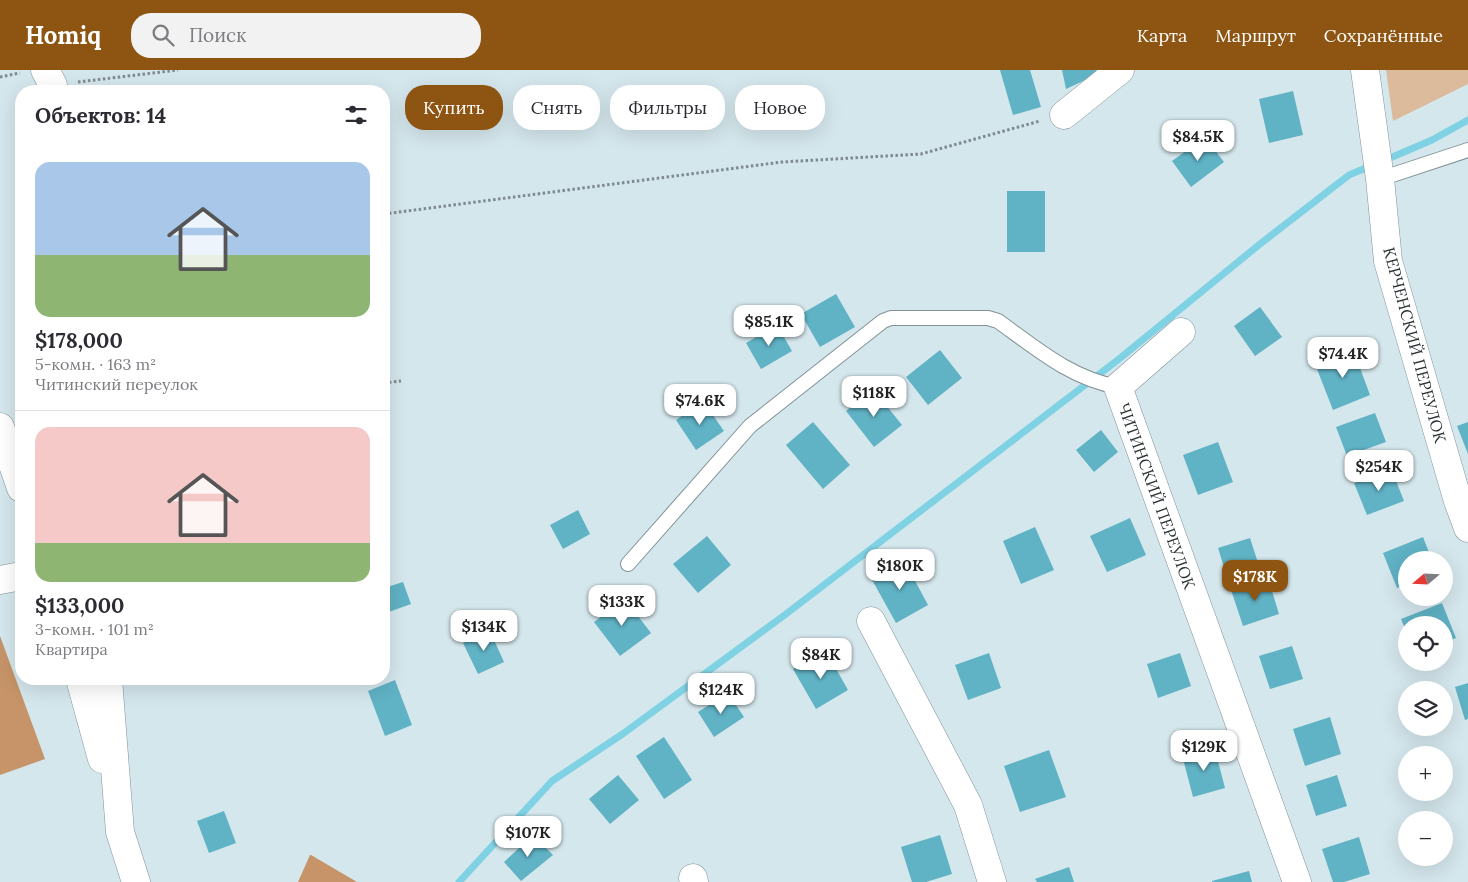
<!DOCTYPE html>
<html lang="ru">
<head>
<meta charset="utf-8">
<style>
	body { margin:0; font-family:Lora,serif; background:#f2f2f3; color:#2b2b33; height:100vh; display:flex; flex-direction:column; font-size:19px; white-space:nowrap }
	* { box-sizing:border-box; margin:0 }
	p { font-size:16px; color:#7c7c81 }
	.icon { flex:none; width:28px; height:28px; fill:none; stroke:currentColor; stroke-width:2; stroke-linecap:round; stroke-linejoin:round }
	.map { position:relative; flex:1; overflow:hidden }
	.panel { position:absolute; left:15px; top:15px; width:375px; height:600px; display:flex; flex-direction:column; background:#fff; border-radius:20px; box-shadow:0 5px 20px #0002 }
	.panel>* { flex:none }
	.guide { position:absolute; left:405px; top:15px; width:475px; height:45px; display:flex; gap:10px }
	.needle { width:32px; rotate:251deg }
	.fabs { position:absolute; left:1398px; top:481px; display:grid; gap:10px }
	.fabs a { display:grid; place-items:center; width:55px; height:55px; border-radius:50%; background:#fff; box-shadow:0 5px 20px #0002; font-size:25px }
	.price { position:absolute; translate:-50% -42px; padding:0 11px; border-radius:10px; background:#fff; color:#222; font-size:16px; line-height:32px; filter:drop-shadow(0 1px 2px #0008) }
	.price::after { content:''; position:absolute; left:50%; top:30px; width:15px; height:11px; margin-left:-8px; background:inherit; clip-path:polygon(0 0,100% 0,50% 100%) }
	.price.selected { background:#8e5411; color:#fff }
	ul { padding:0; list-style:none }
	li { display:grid; align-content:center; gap:10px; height:265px; padding:0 20px }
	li+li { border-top:1px solid #e1e1e2 }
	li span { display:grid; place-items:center; height:155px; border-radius:15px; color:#555 }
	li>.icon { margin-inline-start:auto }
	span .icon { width:90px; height:90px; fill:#fffc; stroke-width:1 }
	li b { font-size:21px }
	h2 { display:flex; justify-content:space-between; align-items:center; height:60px; padding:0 20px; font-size:21px }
	.pill { padding:0 18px; border-radius:20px; background:#fff; box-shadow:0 5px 20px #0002; font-size:18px; line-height:45px }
	.pill.selected { background:#8e5411; color:#fff }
	header { display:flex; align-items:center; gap:30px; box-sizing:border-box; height:70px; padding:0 25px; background:#8e5411; color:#fff }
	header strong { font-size:24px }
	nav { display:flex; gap:28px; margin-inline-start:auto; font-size:18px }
	.search { width:350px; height:45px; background:#f2f2f3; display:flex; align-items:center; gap:12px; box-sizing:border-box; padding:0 18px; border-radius:20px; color:#7c7c81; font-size:19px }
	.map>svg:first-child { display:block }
</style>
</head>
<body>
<header>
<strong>Homiq</strong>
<div class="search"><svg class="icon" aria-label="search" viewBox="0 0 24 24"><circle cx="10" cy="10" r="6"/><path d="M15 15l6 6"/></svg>Поиск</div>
<nav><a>Карта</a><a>Маршрут</a><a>Сохранённые</a></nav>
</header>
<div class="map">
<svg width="1468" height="812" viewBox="0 0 1468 812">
	<rect width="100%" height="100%" fill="#d4e7ec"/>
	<path fill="#dcba9c" d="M1386,0H1468V14L1393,51Z"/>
	<path fill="#c69468" d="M0,566L45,689L0,705Z
		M310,785H311L357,812H298Z"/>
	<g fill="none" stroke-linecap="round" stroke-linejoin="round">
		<path stroke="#7fd1e4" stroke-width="7" d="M1383,91L1432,70L1468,50
			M459,812L552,711L624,663L786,544L1119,289L1260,174L1349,105L1373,95"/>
	</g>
	<path fill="#60b2c5" d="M1000,0H1030L1041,37L1013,45Z
		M1062,0H1096V5L1066,19Z
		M1293,21L1303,65L1269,73L1259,29Z
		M1205,67L1224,92L1191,117L1172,91Z
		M1007,121H1045V182H1007Z
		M836,224L855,257L820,277L801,244Z
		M1260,237L1282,267L1255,286L1234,256Z
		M777,255L792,281L761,299L746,273Z
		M1353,279L1370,325L1333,340L1315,294Z
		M940,280L962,308L928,335L906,307Z
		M873,319L902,355L874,377L846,341Z
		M703,331L724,361L696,380L676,350Z
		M1375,343L1386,372L1347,386L1336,357Z
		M813,352L850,395L823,419L786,375Z
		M1468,352V384L1457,356Z
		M1101,360L1118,382L1094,402L1076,380Z
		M1218,372L1233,412L1198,425L1183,385Z
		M1391,398L1404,431L1367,445L1354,413Z
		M578,440L590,464L563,479L550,455Z
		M1130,448L1146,485L1107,502L1090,466Z
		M1035,457L1054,500L1021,514L1003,471Z
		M707,466L731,495L698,523L673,494Z
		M1423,467L1432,490H1406V514L1397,518L1383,483Z
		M1250,468L1260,499L1228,510L1218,478Z
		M904,490L928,535L896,553L871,508Z
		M1268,508L1279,544L1243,556L1231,520Z
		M403,512L411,534L386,543L384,537V518Z
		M625,529L651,563L620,586L594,552Z
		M1442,533L1456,568L1444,573V555H1406V561L1401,549Z
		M490,561L504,592L478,604L463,573Z
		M1292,576L1303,609L1270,619L1259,586Z
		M826,581L848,620L816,639L793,599Z
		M989,583L1001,618L968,630L955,595Z
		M1180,583L1191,616L1158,628L1147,594Z
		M384,584L389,596L384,597Z
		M395,610L412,655L385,666L368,621Z
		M1468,613V649L1465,650L1455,617Z
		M728,623L744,647L714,667L698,642Z
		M1330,647L1341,684L1305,696L1293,659Z
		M664,667L692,710L664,729L636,686Z
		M1214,676L1225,718L1193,727L1182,685Z
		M1049,680L1066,727L1020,742L1004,696Z
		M618,705L639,730L610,754L589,729Z
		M1337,705L1347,736L1316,746L1306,715Z
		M224,741L236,773L209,783L197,751Z
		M533,765L553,785L521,811L504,792Z
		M940,765L952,804L926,812H912L901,777Z
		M1359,767L1370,804L1344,812H1333L1322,779Z
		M1069,797L1074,812H1037L1035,809Z
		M1249,801L1252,812H1212V811Z"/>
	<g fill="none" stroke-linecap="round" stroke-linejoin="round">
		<defs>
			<path id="service" d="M1380,109L1468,80
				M628,494L750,356L883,251L891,248H988L998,251C1037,279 1070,308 1118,317"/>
			<path id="minor" d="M45,0L53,15V21
				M1365,0L1380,109L1388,191L1458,431L1468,458
				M1064,45L1120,0
				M1181,262L1118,317L1297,812
				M0,357L21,418
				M0,510L21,506
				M871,551L968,735L992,812
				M80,609L102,689
				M108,609L120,762L136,812
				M693,808L694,812"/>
		</defs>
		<use href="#service" stroke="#819297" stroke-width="16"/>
		<use href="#minor" stroke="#819297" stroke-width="29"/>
		<path stroke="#7e8b8e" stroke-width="3" stroke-dasharray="2.5 2.5" stroke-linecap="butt" d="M0,7L20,3
			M78,12L178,0
			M384,144L782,92L921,84L1040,51
			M384,313L401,311"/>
		<use href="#service" stroke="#fff" stroke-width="14"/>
		<use href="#minor" stroke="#fff" stroke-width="28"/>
	</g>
	<g text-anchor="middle" stroke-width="5" stroke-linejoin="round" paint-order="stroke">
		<g font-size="16" fill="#2b3234" stroke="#fff">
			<text transform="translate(1415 275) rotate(75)" y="6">КЕРЧЕНСКИЙ ПЕРЕУЛОК</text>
			<text transform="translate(1157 426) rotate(70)" y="6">ЧИТИНСКИЙ ПЕРЕУЛОК</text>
		</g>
	</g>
</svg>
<div class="fabs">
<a><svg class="needle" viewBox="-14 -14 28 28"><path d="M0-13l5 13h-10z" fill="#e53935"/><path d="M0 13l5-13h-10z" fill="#7c7c81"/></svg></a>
<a><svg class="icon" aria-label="locate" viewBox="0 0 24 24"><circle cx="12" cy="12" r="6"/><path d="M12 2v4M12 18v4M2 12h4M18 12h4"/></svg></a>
<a><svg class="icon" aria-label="layers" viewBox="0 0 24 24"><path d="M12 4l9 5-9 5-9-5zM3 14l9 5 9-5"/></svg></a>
<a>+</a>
<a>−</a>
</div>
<b class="price" style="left:1198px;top:92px">$84.5K</b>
<b class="price" style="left:769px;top:277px">$85.1K</b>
<b class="price" style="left:1343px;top:309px">$74.4K</b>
<b class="price" style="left:874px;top:348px">$118K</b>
<b class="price" style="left:700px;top:356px">$74.6K</b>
<b class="price" style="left:1379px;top:422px">$254K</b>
<b class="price" style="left:900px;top:521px">$180K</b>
<b class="price selected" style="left:1255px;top:532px">$178K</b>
<b class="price" style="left:622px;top:557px">$133K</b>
<b class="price" style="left:484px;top:582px">$134K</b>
<b class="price" style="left:821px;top:610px">$84K</b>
<b class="price" style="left:721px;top:645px">$124K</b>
<b class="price" style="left:1204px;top:702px">$129K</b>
<b class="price" style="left:528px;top:788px">$107K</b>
<div class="guide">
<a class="pill selected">Купить</a>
<a class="pill">Снять</a>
<a class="pill">Фильтры</a>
<a class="pill">Новое</a>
</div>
<section class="panel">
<h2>Объектов: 14<svg class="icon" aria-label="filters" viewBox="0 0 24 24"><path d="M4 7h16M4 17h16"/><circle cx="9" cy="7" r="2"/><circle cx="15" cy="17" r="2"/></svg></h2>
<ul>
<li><span style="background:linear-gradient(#a9c7e8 60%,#8fb573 0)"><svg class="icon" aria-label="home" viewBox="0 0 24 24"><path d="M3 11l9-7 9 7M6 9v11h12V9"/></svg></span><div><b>$178,000</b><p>5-комн. · 163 m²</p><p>Читинский переулок</p></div></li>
<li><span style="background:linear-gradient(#f6c9c9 75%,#8fb573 0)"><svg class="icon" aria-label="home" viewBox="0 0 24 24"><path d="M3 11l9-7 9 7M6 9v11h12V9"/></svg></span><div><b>$133,000</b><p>3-комн. · 101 m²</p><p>Квартира</p></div></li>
</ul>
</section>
</div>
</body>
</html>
